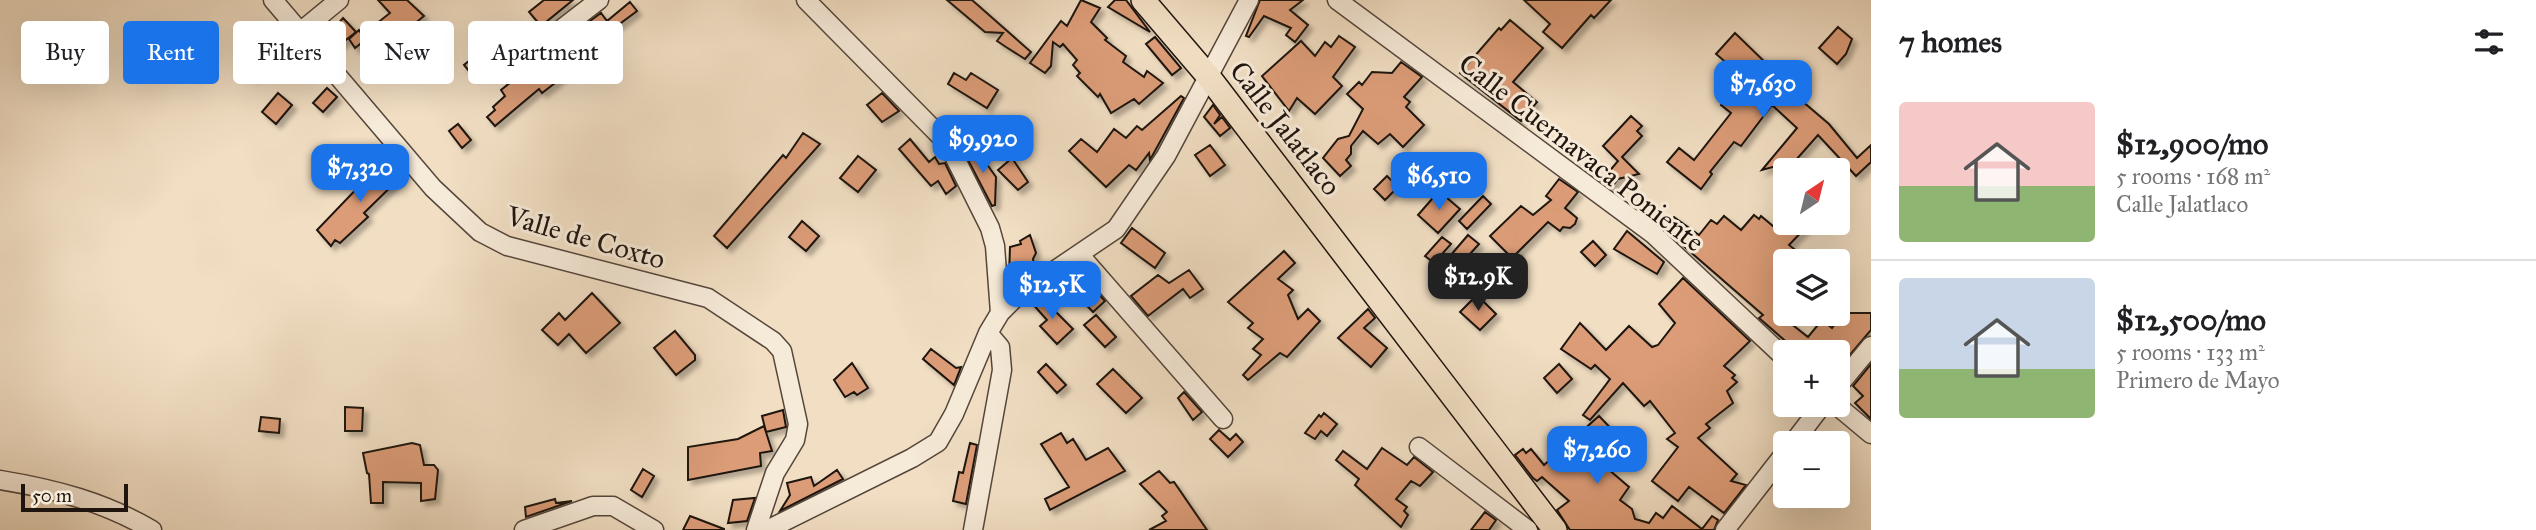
<!DOCTYPE html>
<html lang="en">
<head>
<meta charset="utf-8">
<style>
	body { margin:0; font-family:"IM FELL Great Primer",serif; background:#f6f6f6; color:#202124; height:100vh; display:flex; flex-direction:column; font-size:26px; white-space:nowrap }
	* { box-sizing:border-box; margin:0 }
	p { font-size:23px; color:#757577 }
	.icon { flex:none; width:38px; height:38px; fill:none; stroke:currentColor; stroke-width:2; stroke-linecap:round; stroke-linejoin:round }
	.map { position:relative; flex:1; overflow:hidden }
	.details { display:flex; flex-direction:column; background:#fff; width:665px }
	.details>* { flex:none }
	.banner { position:absolute; left:21px; top:21px; width:665px; height:63px; display:flex; gap:14px }
	.needle { width:46px; rotate:35deg }
	.buttons { position:absolute; left:1773px; top:158px; display:grid; gap:14px }
	.buttons a { display:grid; place-items:center; width:77px; height:77px; border-radius:7px; background:#fff; box-shadow:0 7px 28px #0002; font-size:35px }
	.scale { position:absolute; left:21px; bottom:18px; width:107px; box-sizing:border-box; padding-left:7px; border:4px solid #1f140e; border-top:0; font-size:19px; line-height:24px; white-space:nowrap; color:#1f140e; -webkit-text-stroke:5px #f6ead8; paint-order:stroke }
	.price { position:absolute; translate:-50% -60px; padding:0 16px; border-radius:14px; background:#1a73e8; color:#fff; font-size:23px; line-height:46px; filter:drop-shadow(0 2px 4px #0008) }
	.price::after { content:''; position:absolute; left:50%; top:42px; width:21px; height:16px; margin-left:-10px; background:inherit; clip-path:polygon(0 0,100% 0,50% 100%) }
	.price.current { background:#222; color:#fff }
	ul { padding:0; list-style:none }
	li { display:flex; align-items:center; gap:21px; height:175px; padding:0 28px }
	li+li { border-top:2px solid #e0e0e0 }
	li span { display:grid; place-items:center; flex:none; width:196px; height:140px; border-radius:7px; color:#555 }
	li>.icon { margin-inline-start:auto }
	span .icon { width:84px; height:84px; fill:#fffc; stroke-width:1 }
	li b { font-size:30px }
	h2 { display:flex; justify-content:space-between; align-items:center; height:84px; padding:0 28px; font-size:30px }
	.pill { padding:0 24px; border-radius:7px; background:#fff; box-shadow:0 7px 28px #0002; font-size:24px; line-height:63px }
	.pill.current { background:#1a73e8; color:#fff }
	main { display:flex; flex:1; min-height:0 }
	.map>svg:first-child { display:block }
</style>
</head>
<body>
<main>
<div class="map">
<svg width="1871" height="530" viewBox="0 0 1871 530">
	<defs>
		<filter id="shadow"><feDropShadow dx="4.5" dy="4.5" stdDeviation="2" flood-color="#0004"/></filter>
	</defs>
	<rect width="100%" height="100%" fill="#f1dec3"/>
	<filter id="stains"><feTurbulence type="fractalNoise" baseFrequency=".00286" numOctaves="4"/><feColorMatrix values="0 0 0 0 .2 0 0 0 0 .09 0 0 0 0 .02 0 0 0 .5 -.17"/></filter>
	<radialGradient id="worn" r=".72"><stop offset=".6" stop-color="#630" stop-opacity="0"/><stop offset="1" stop-color="#630" stop-opacity=".3"/></radialGradient>
	<path fill="#db9c77" stroke="#1f140e" stroke-width="2" filter="url(#shadow)" d="M378,0H407L424,16L375,56L364,41L355,48L349,39L359,30L362,35L390,13Z
		M544,0H573L541,26L529,12Z
		M947,0H972L1031,52L1025,59L1006,47L997,41L1003,33L985,32Z
		M1081,0L1100,8L1091,22L1107,38L1105,40L1126,56L1123,62L1144,77L1147,71L1163,83L1139,104L1134,99L1111,113L1100,94L1098,97L1077,76L1080,73L1073,65L1077,60L1063,44L1060,47L1053,42L1051,66L1045,73L1030,63L1061,21L1067,26Z
		M1115,0H1126L1150,32L1108,7Z
		M1260,0H1303L1290,10L1308,25L1295,42L1286,35L1291,28L1264,16L1249,37L1246,36Z
		M1524,0H1611L1594,18L1591,15L1562,48L1543,32L1550,24Z
		M630,2L637,11L602,37L590,21L601,13L607,21Z
		M343,18L356,32L332,51L324,40Z
		M1510,20L1543,48L1513,82L1537,102L1521,121L1460,73L1499,28L1501,30Z
		M1838,27L1852,39L1846,54L1837,64L1819,48Z
		M1735,33L1769,66L1768,72L1829,124L1857,158L1871,145V162L1856,176L1818,135L1788,169L1780,165L1762,170L1797,128L1772,105L1741,146L1734,142L1710,172L1712,174L1701,189L1667,162L1679,148L1694,160L1731,113L1721,105L1729,95L1734,99L1748,81L1716,54Z
		M1339,36L1355,47L1333,77L1342,86L1315,114L1297,98L1289,111L1262,76L1301,41L1315,56L1325,42L1331,47Z
		M1155,37L1181,68L1172,75L1146,44Z
		M565,40L573,48L578,43L588,53L555,83L542,93L539,89L495,126L487,117L495,110L493,107L505,96L501,90L521,74L533,72L540,79L557,63L548,54Z
		M253,47L269,62L254,78L238,62Z
		M484,49L493,61L473,76L464,65Z
		M1401,62L1422,77L1404,97L1410,102L1406,107L1424,125L1403,147L1390,134L1378,144L1363,131L1351,146V154L1346,160L1351,166L1340,176L1323,158L1338,139L1349,136L1363,109L1347,94L1359,82L1362,85L1372,72L1392,73Z
		M954,73L966,80L971,73L998,90L987,108L948,84Z
		M327,88L337,97L323,112L313,103Z
		M278,93L292,105L276,124L262,112Z
		M882,93L899,111L882,122L867,105Z
		M1181,96L1184,98L1150,160L1149,153L1136,170L1129,165L1106,187L1069,151L1081,139L1097,152L1114,129L1126,138L1137,126L1142,130Z
		M1213,105L1220,115L1214,124L1222,117L1230,128L1220,136L1204,117Z
		M1631,116L1642,126L1637,131L1642,136L1622,157L1639,174L1618,179L1611,188L1601,181L1618,161L1603,146Z
		M458,124L471,140L462,148L449,131Z
		M803,133L820,144L727,248L714,236L783,155L786,158Z
		M910,139L929,162L935,157L939,164L945,163L956,186L946,194L938,181L931,186L899,149Z
		M1210,145L1225,165L1210,176L1195,155Z
		M976,149L996,177L995,205L992,206L965,154Z
		M858,156L876,170L858,192L840,178Z
		M393,158L405,173L364,213L368,217L340,243L335,240L331,246L317,230L364,181L367,183Z
		M1012,158L1028,182L1018,190L998,170Z
		M1387,176L1398,187L1385,200L1374,189Z
		M1559,179L1578,192L1565,208L1577,218L1575,224L1570,228L1563,227L1560,231L1548,222L1512,258L1490,236L1521,206L1533,215L1551,200L1546,196Z
		M1439,191L1460,209L1438,233L1418,215Z
		M1483,196L1491,204L1467,229L1459,221Z
		M1754,215L1759,219L1761,216L1780,232L1789,222H1811L1789,245L1809,261H1785V313H1797L1789,322L1808,337L1822,320L1832,328L1843,313H1871V330L1838,369V352H1798L1759,318L1763,315L1664,229L1674,217L1699,235L1711,220L1717,224L1724,216L1741,230Z
		M802,221L819,236L806,251L789,237Z
		M1132,228L1165,253L1155,268L1121,243Z
		M1627,231L1664,262L1657,274L1614,249Z
		M1030,235L1036,253L1033,259L1035,270L1009,276L1010,247L1021,244L1020,241Z
		M1468,235L1479,244L1460,265L1450,256Z
		M1442,237L1451,244L1434,263L1425,256Z
		M1593,241L1606,255L1595,266L1581,252Z
		M1284,251L1295,263L1278,279L1293,290L1288,295L1298,319L1308,309L1320,321L1287,357L1280,353L1248,380L1243,375L1261,355L1253,349L1263,339L1248,328L1253,323L1228,302Z
		M1189,270L1203,289L1190,298L1183,289L1148,316L1131,296L1158,275L1169,283Z
		M1683,278L1750,341L1724,366L1735,375L1732,378L1737,382L1727,391L1733,403L1706,424L1710,428L1698,438L1737,474L1731,481L1746,485L1724,513L1689,487L1678,501L1652,481L1678,447L1667,439L1675,433L1650,401L1644,406L1623,383L1590,420L1583,415L1610,379L1595,365L1591,369L1561,349L1580,323L1606,350L1629,326L1652,347L1658,345L1675,323L1659,304Z
		M1087,281L1105,301L1093,312L1075,293Z
		M592,293L620,323L586,353L569,334L558,345L542,330L559,313L565,320Z
		M1039,295L1073,329L1057,344L1040,326L1047,320L1030,301Z
		M1477,295L1496,314L1480,330L1460,312Z
		M1368,309L1375,318L1364,328L1387,348L1371,367L1338,338Z
		M1096,315L1116,337L1105,347L1084,325Z
		M675,331L695,355V360L676,375L654,348Z
		M931,349L956,368L961,367L954,385L923,359Z
		M852,363L868,388L857,395L854,392L845,397L834,380Z
		M1046,364L1066,385L1057,393L1038,372Z
		M1559,364L1572,379L1557,393L1544,378Z
		M1871,364V419L1855,403L1863,396L1853,386Z
		M1113,369L1142,398L1126,413L1097,384Z
		M1184,392L1202,412L1193,420L1178,398Z
		M345,407L363,408L362,431H345Z
		M783,410L786,427L766,432L762,416Z
		M1324,413L1337,424L1327,436L1321,431L1315,439L1305,433L1319,415L1321,417Z
		M1599,416L1621,439L1601,463L1629,487L1620,500L1632,509L1635,519L1649,523L1656,513L1663,518L1672,506L1702,529L1712,516L1718,520L1714,530H1570L1557,510L1569,501L1542,477L1537,481L1533,478L1515,455L1523,449L1526,453L1531,449L1544,465Z
		M261,417L280,419L279,433L259,431Z
		M764,426L772,451L760,453L761,466L688,480V447L738,439Z
		M1219,430L1230,440L1236,434L1243,442L1228,457L1210,439Z
		M1061,433L1067,443L1073,439L1086,460L1108,448L1125,471L1050,510L1045,499L1069,487L1041,444Z
		M412,443L420,445L424,465H434L438,470L435,499L421,501V483L383,482V503H371L369,474L367,473L363,453Z
		M970,443L977,445L966,504L953,501L959,472L963,473Z
		M1382,448L1407,465L1414,457L1433,472L1420,486L1411,481L1396,499L1407,507L1404,511L1408,515L1401,527L1355,485L1359,479L1336,460L1343,451L1367,469Z
		M643,469L654,476L642,497L631,490Z
		M837,470L843,479L780,511L790,495L787,483L811,477L814,486Z
		M1159,471L1170,483L1174,482L1207,530H1149L1166,521L1162,516L1167,512L1140,484Z
		M755,498L747,521L728,523L733,500Z
		M555,499L556,503L572,501L526,517L525,507Z
		M1485,512L1496,520L1489,530H1471Z
		M690,516L724,529V530H683Z"/>
	<g fill="none" stroke-linecap="round" stroke-linejoin="round">
		<defs>
			<path id="minor" d="M273,0L433,188L480,232L507,246L708,298L773,341L782,351L798,424L795,440L775,473L756,530
				M806,0L948,144L990,228L995,246L1000,313
				M1337,0L1653,234L1785,358
				M300,32L339,0
				M511,68L599,0
				M1079,254L1223,419
				M1838,386L1871,346
				M1835,404L1871,434
				M1793,443L1823,404
				M1419,447L1528,530
				M0,480C55,489 104,502 152,530
				M524,530L593,506H613L654,530
				M767,530L912,458L938,442L954,414L988,333L1000,313L1017,296L1116,229L1166,156L1249,0
				M973,530L1002,370L1000,347L988,333
				M1725,530L1785,453"/>
			<path id="major" d="M1143,0L1208,76L1555,530"/>
		</defs>
		<use href="#minor" stroke="#54463b" stroke-width="21"/>
		<use href="#major" stroke="#1f140e" stroke-width="26"/>
		<use href="#minor" stroke="#f6ead8" stroke-width="18"/>
		<use href="#major" stroke="#f1dec3" stroke-width="23"/>
	</g>
	<g text-anchor="middle" stroke-width="6" stroke-linejoin="round" paint-order="stroke">
		<g font-size="28" fill="#1f140e" stroke="#f6ead8">
			<text transform="translate(1286 128) rotate(52)" y="10">Calle Jalatlaco</text>
			<text transform="translate(1582 152) rotate(38)" y="10">Calle Cuernavaca Poniente</text>
			<text transform="translate(586 237) rotate(16)" y="10">Valle de Coxto</text>
		</g>
	</g>
	<rect width="100%" height="100%" filter="url(#stains)"/>
	<rect width="100%" height="100%" fill="url(#worn)"/>
</svg>
<div class="buttons">
<a><svg class="needle" viewBox="-14 -14 28 28"><path d="M0-13l5 13h-10z" fill="#e53935"/><path d="M0 13l5-13h-10z" fill="#757577"/></svg></a>
<a><svg class="icon" aria-label="layers" viewBox="0 0 24 24"><path d="M12 4l9 5-9 5-9-5zM3 14l9 5 9-5"/></svg></a>
<a>+</a>
<a>−</a>
</div>
<div class="scale">50 m</div>
<b class="price" style="left:1763px;top:120px">$7,630</b>
<b class="price" style="left:983px;top:175px">$9,920</b>
<b class="price" style="left:360px;top:204px">$7,320</b>
<b class="price" style="left:1439px;top:212px">$6,510</b>
<b class="price current" style="left:1478px;top:313px">$12.9K</b>
<b class="price" style="left:1052px;top:321px">$12.5K</b>
<b class="price" style="left:1597px;top:486px">$7,260</b>
<div class="banner">
<a class="pill">Buy</a>
<a class="pill current">Rent</a>
<a class="pill">Filters</a>
<a class="pill">New</a>
<a class="pill">Apartment</a>
</div>
</div>
<section class="details">
<h2>7 homes<svg class="icon" aria-label="filters" viewBox="0 0 24 24"><path d="M4 7h16M4 17h16"/><circle cx="9" cy="7" r="2"/><circle cx="15" cy="17" r="2"/></svg></h2>
<ul>
<li><span style="background:linear-gradient(#f6c9c9 60%,#8fb573 0)"><svg class="icon" aria-label="home" viewBox="0 0 24 24"><path d="M3 11l9-7 9 7M6 9v11h12V9"/></svg></span><div><b>$12,900/mo</b><p>5 rooms · 168 m²</p><p>Calle Jalatlaco</p></div></li>
<li><span style="background:linear-gradient(#c9d6e8 65%,#8fb573 0)"><svg class="icon" aria-label="home" viewBox="0 0 24 24"><path d="M3 11l9-7 9 7M6 9v11h12V9"/></svg></span><div><b>$12,500/mo</b><p>5 rooms · 133 m²</p><p>Primero de Mayo</p></div></li>
</ul>
</section>
</main>
</body>
</html>
